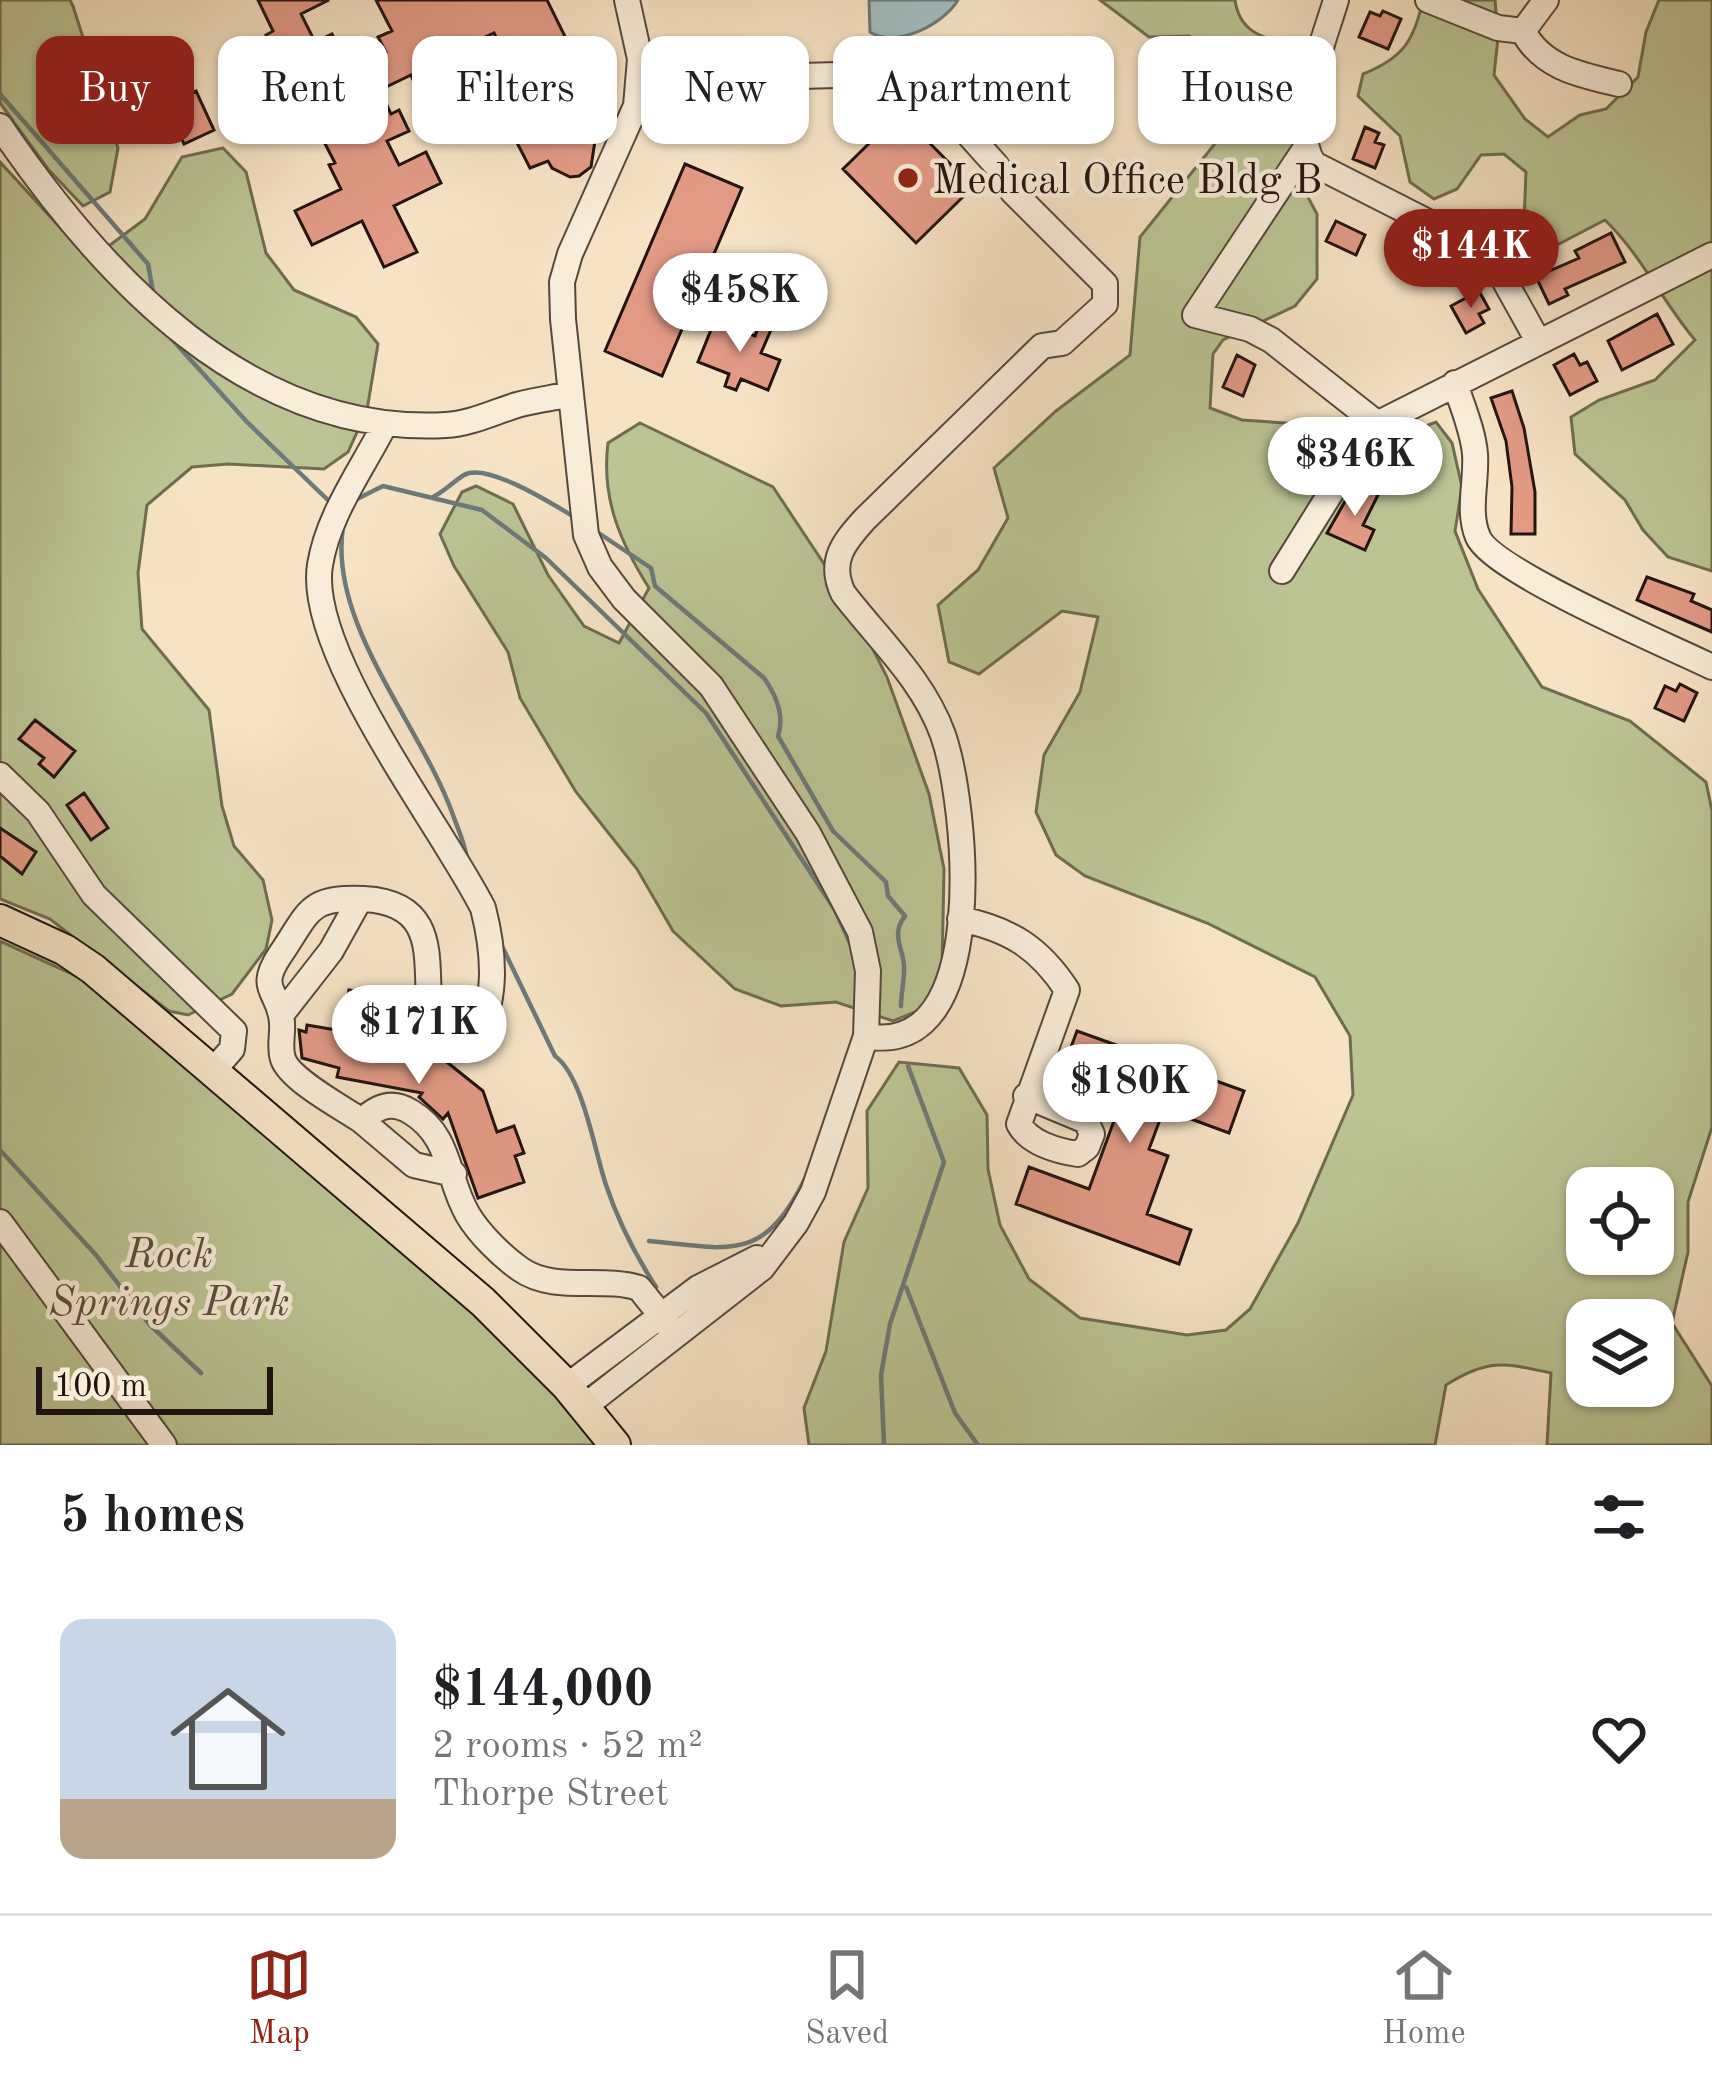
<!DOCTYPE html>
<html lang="en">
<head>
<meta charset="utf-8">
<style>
	body { margin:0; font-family:"Old Standard TT",serif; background:#f2f2f2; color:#202124; height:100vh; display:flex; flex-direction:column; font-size:45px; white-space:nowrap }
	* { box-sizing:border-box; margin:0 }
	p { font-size:39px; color:#757577 }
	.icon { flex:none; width:66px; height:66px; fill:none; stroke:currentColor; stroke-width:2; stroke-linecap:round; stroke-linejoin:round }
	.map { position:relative; height:1445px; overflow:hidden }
	.side { display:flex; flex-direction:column; background:#fff; flex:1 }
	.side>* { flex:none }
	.banner { position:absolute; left:36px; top:36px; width:1641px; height:108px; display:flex; gap:24px }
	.controls { position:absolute; left:1566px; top:1167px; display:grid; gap:24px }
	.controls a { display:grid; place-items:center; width:108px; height:108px; border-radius:24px; background:#fff; box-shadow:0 3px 9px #0004; font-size:60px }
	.scale { position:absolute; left:36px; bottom:30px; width:237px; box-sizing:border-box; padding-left:12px; border:6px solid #22150f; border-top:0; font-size:33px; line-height:42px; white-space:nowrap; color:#22150f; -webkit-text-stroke:9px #f9edd9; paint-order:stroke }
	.price { position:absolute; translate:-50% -102px; padding:0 27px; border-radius:42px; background:#fff; color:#222; font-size:39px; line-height:78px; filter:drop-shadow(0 3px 6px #0008) }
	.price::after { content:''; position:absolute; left:50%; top:72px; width:36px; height:27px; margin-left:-18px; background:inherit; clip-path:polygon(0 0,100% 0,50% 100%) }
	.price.selected { background:#8f2418; color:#fff }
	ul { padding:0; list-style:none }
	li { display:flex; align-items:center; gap:36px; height:300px; padding:0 60px }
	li+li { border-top:3px solid #e0e0e0 }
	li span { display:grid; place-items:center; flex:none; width:336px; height:240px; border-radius:24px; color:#555 }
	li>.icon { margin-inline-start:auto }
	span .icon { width:144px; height:144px; fill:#fffc; stroke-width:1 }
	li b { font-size:51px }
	h2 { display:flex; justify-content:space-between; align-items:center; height:144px; padding:0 60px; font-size:51px }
	.chip { padding:0 42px; border-radius:24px; background:#fff; box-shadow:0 3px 9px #0004; font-size:42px; line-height:108px }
	.chip.selected { background:#8f2418; color:#fff }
	.tabs { display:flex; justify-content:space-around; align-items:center; height:168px; border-top:3px solid #e0e0e0; background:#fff; font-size:33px; color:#757577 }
	.tabs a { display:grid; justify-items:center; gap:6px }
	.tabs .selected { color:#8f2418 }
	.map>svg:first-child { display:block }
</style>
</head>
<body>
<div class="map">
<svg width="1712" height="1445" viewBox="0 0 1712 1445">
	<rect width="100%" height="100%" fill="#f6e3c4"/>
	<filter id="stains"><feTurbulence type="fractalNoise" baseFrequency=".00167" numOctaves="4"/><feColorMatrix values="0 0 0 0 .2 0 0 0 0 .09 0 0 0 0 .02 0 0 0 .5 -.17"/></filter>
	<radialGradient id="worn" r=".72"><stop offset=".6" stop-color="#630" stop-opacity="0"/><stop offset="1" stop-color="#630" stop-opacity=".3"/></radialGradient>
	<path fill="#bcc494" stroke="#6f6c52" stroke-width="3" fill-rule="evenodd" d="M0,0H70L73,6L118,148L110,192L83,206L48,169L0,103Z
		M1100,0H1235C1240,36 1268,38 1298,48L1304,61L1298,77L1301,184L1317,214V279L1295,306L1223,340L1213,354L1210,408L1242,420L1344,427L1390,440L1436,422L1452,443L1462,487L1455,531L1478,589L1542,687L1630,721L1706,782L1712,811V1127L1688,1202V1252L1672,1323L1712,1386V1445H1547L1551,1373C1504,1363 1489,1358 1446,1385L1435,1445H809L804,1408L826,1351L844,1242L868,1188L867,1111L899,1062L959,1068L987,1115L988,1169L1000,1225L1029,1279L1080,1318L1187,1335L1226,1330L1250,1309L1298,1223L1353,1095L1350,1036L1315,977L1207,923L1085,876L1056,855L1036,812L1044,755L1080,692L1098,617L1062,611L979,674L949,662L938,605L978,570L1008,518L994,468L1056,411L1130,355L1140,237L1258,90L1276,84L1254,78L1189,36L1149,37ZM1587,1188H1653V1254H1587ZM1587,1320H1653V1386H1587Z
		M1423,0H1495L1498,38L1494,75L1525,119L1548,137L1580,115L1606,109L1638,77L1646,32L1659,0H1712V571L1668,557L1643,530L1625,500L1575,454L1571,417L1599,400L1655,380L1695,340C1662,301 1642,256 1605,220L1555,246L1529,241L1524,222L1526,172L1504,154L1481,155L1457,189L1434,199L1410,182L1400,136L1358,96L1363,74C1403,58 1414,41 1423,0Z
		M223,148L246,172L266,253L294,290L356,317L378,344L367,410L348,452L324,469L228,464L192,467L147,505L138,573L142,629L209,710L222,806L234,846L263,880L272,920L266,949L232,994L188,1015L169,1011L50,919L0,899V162L90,260L145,219L182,157Z
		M640,423L773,487L848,600L887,677L929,794L944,869L942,969L925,1008L893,1021L836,1002L781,1006L735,989L673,931L637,869L576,792L520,698L508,652L454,566L440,534L462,492L476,486L513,504L548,575L584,626L619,643L649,588C620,542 601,498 608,443Z
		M0,941L89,982L505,1338L572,1408L598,1445H0Z"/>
	<path fill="#a1bcbe" stroke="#6e7978" stroke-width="3" d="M869,0H958C944,24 896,49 870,32Z"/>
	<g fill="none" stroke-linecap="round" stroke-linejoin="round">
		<path stroke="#6e7978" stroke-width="4.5" d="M0,94L148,264L153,292
			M169,336L247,422L332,504
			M433,497C445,491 454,481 464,475C486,462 551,503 571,515
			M355,500L383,486L482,510L546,558L706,713L835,910L850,943
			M343,527C328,624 421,725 453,815C458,829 465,844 467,859
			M597,532L651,568L655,586L764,678C776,695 785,715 778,736L833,831L886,882L888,896L905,916C891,934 902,946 904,965C905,977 901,993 901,1006
			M500,942L555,1056C583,1076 595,1153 606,1185C618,1221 636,1256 656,1287
			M0,1150L96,1255L149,1324L201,1373
			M649,1241C731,1249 763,1263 805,1179
			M906,1287L955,1413L978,1445
			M884,1445L881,1375L890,1324L944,1162L908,1066"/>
	</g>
	<path fill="#e29a85" stroke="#22150f" stroke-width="3" d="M258,0H329L301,14L315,42L332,34L350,70L386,52L378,37L392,31L376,0H547L587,81L591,82L588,120L598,121L591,167L579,176L570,177L552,168L548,161L530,168L512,133L537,121L494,33L470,44L478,59L469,63L483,91L452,106L438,78L417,89L411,75L380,90L391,114L399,110L409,131L387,141L399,165L426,152L441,183L394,206L417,252L384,267L362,221L312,245L295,211L341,189L329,165L335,163L320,134L316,136L279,49L274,52L266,35L273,31Z
		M1383,11L1401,19L1388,49L1359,37L1370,12L1380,16Z
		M179,83L184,96L196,91L214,130L184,144L167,107L146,116L140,101Z
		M900,113L973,187L916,243L843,169Z
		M1365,127L1379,133L1375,142L1384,145L1375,168L1353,159Z
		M685,164L742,188L662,376L605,351Z
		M1336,221L1365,235L1356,255L1326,241Z
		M1611,233L1625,262L1565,289L1568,295L1549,304L1536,277L1579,258L1575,251Z
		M1479,291L1489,309L1479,314L1484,323L1466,333L1451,306Z
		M1657,314L1673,344L1622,370L1608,341Z
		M715,320L755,336L761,320L773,325L761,353L780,360L768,390L741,379L736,390L725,386L729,374L698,362Z
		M1574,354L1580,365L1587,362L1597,381L1570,395L1554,365Z
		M1237,355L1255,365L1243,396L1223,387Z
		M1512,391L1524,428L1535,492V534H1511L1512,487L1506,441L1491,398Z
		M1360,487L1378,495L1363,525L1374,530L1365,550L1327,533L1351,491L1357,494Z
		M1647,577L1694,594L1691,601L1712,610V632L1637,600Z
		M1680,684L1697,693L1684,721L1655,708L1665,686L1676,691Z
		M35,720L75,751L54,777L39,764L44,758L19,739Z
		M84,793L108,828L91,840L67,805Z
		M0,828L36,852L22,874L0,856Z
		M349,990L386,997L381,1027L401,1030L398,1048L438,1055L483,1091L497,1132L514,1126L524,1153L515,1156L524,1182L478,1198L448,1113L443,1119L419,1097L422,1093L337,1077L339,1068L302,1058L299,1030L306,1032L307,1025L342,1031Z
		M1077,1031L1244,1091L1229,1133L1164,1109L1149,1149L1168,1156L1147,1214L1191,1230L1179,1264L1016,1204L1029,1167L1089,1189L1122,1099L1060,1077Z"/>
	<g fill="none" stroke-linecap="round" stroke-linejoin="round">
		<defs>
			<path id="minor" d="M1336,0C1324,41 1288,128 1314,164L1477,247L1503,278L1538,341
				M1428,0L1498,28L1523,31
				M1523,31C1542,68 1581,75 1619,84
				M1523,31L1546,0
				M640,80L875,74L904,82L935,97L996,165L1013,192L1105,284V304L1062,343L1042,346L865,519C844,542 828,561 843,593C878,639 923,679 943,735C967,805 992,1060 866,1036
				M0,126C102,276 248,436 446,425C470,424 494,412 517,405C535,400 553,398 571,394
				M1305,149L1195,315L1250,329L1271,340L1379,425
				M1455,383C1462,406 1473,430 1475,454C1477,481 1467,512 1478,537C1492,571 1671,647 1712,667
				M385,424C362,469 328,515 320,565C306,652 441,825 483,908C493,947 502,1012 467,1042C386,1036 478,905 364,899C307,897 310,911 280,955C256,991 280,990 282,1023C283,1035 279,1047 283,1059C290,1080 343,1108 362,1121C377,1106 392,1100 411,1112C452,1137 446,1178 468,1215C480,1235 502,1256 520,1269C554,1293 602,1276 639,1288L676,1334
				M1282,571L1365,438L1385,420L1712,255
				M0,775L38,812L94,895L234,1031L232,1049L212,1072
				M960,919C1009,929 1039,947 1067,990L1019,1124C1029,1143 1057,1151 1078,1154L1087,1147L1092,1134L1086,1121L1026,1096
				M281,1015L331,951L360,899
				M362,1121L414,1165L454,1174
				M0,1222L164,1445
				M567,1386L698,1288L757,1258
				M585,1406L762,1268L796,1223L813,1192L866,1036L868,971L860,932L808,833L711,686L624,599L600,567L586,535L563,319L562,282L570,254L636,106L640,59L627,0"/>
			<path id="major" d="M0,920L65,950L93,969L483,1302L567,1386L615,1445"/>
		</defs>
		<use href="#minor" stroke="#57483c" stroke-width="28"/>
		<use href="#major" stroke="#22150f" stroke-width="34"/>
		<use href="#minor" stroke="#f9edd9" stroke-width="24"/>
		<use href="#major" stroke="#f6e3c4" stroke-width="30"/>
	</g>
	<circle fill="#8f2418" stroke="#f9edd9" stroke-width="4.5" cx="908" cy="178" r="12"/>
	<g text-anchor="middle" stroke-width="9" stroke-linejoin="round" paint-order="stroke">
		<g font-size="42" fill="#22150f" stroke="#f9edd9" text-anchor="start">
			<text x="932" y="193">Medical Office Bldg B</text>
		</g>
		<g font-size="42" font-style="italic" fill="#58523e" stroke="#f9edd9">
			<text x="169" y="1267">Rock<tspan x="169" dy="48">Springs Park</tspan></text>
		</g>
	</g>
	<rect width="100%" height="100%" filter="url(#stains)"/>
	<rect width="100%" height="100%" fill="url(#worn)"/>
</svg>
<div class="controls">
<a><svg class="icon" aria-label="locate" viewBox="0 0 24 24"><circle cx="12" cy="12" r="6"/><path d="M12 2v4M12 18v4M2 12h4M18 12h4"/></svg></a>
<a><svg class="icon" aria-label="layers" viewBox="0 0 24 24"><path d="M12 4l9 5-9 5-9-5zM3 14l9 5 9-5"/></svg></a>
</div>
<div class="scale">100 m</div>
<b class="price selected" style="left:1471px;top:311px">$144K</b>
<b class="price" style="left:740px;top:355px">$458K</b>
<b class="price" style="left:1355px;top:519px">$346K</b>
<b class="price" style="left:419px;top:1087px">$171K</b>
<b class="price" style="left:1130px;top:1146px">$180K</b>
<div class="banner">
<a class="chip selected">Buy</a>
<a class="chip">Rent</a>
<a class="chip">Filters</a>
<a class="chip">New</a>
<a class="chip">Apartment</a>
<a class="chip">House</a>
</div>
</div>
<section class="side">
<h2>5 homes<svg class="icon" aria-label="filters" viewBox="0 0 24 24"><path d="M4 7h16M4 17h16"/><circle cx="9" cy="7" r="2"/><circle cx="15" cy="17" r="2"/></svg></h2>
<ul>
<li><span style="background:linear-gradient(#c9d6e8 75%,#b9a48a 0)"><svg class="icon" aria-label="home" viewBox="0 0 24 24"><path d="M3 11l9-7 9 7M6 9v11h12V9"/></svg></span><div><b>$144,000</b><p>2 rooms · 52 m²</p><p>Thorpe Street</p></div><svg class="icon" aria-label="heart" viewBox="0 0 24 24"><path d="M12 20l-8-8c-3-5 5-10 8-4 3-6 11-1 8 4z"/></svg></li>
</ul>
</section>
<nav class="tabs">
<a class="selected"><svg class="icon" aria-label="map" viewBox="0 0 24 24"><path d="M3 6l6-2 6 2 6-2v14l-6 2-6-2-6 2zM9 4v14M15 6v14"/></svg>Map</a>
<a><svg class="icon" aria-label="saved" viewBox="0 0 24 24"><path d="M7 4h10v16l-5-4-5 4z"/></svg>Saved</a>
<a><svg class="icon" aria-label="home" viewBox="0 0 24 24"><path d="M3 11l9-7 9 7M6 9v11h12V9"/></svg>Home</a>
</nav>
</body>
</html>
